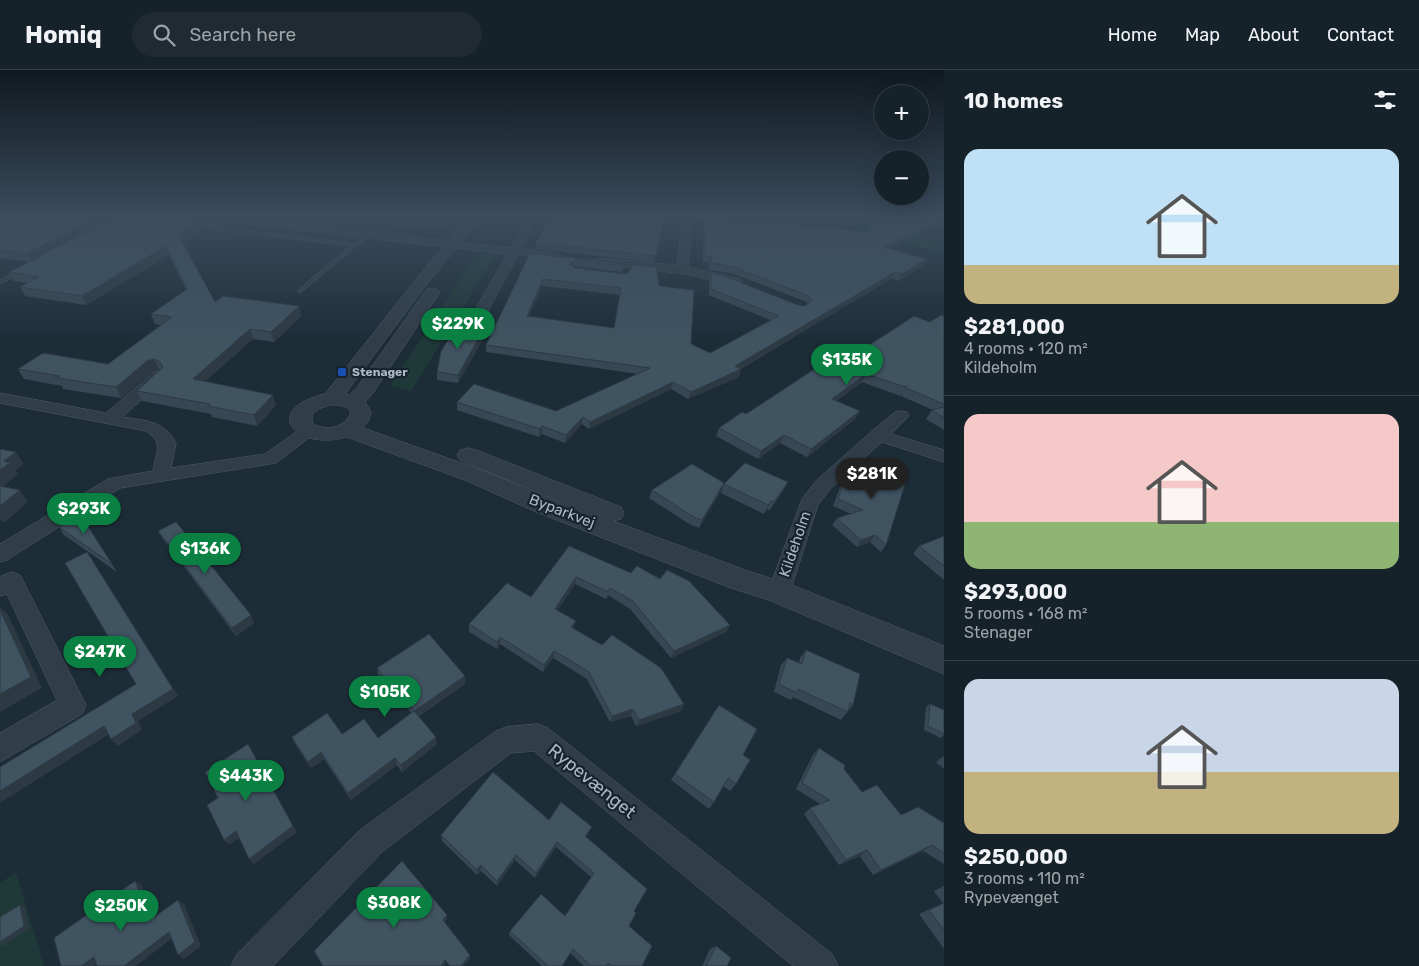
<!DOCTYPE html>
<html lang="en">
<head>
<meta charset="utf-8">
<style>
	body { margin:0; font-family:Rubik,sans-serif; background:#1f2a32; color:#f1f3f6; height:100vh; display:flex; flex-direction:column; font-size:19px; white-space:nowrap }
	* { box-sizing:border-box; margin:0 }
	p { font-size:16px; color:#9ea4a8 }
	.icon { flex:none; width:28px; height:28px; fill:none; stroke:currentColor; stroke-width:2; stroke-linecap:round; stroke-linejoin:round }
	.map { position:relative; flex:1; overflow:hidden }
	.side { display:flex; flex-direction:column; background:#16222a; width:475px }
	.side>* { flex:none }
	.tools { position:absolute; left:874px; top:15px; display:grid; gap:10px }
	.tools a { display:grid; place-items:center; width:55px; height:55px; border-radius:50%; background:#16222a; box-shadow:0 5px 20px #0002,0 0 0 1px #353f47; font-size:25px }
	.price { position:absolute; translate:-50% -42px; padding:0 11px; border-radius:18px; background:#0b8043; color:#fff; font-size:16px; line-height:32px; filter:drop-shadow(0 1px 2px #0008) }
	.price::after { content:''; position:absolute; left:50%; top:30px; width:15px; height:11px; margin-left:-8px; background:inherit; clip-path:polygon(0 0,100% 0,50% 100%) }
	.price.on { background:#222; color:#fff }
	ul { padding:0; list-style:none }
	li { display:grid; align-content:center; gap:10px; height:265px; padding:0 20px }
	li+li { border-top:1px solid #353f47 }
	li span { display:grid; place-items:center; height:155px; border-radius:15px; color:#555 }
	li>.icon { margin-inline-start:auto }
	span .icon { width:90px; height:90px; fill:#fffc; stroke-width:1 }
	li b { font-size:21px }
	h2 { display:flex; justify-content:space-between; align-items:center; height:60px; padding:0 20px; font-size:21px }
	header { display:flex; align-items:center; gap:30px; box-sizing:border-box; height:70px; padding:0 25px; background:#16222a; border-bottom:1px solid #353f47 }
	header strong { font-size:24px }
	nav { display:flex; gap:28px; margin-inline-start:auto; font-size:18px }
	.search { width:350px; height:45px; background:#1f2a32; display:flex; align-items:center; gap:12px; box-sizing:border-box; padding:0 18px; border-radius:28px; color:#9ea4a8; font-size:19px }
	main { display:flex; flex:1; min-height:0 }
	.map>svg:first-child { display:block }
</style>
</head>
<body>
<header>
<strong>Homiq</strong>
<div class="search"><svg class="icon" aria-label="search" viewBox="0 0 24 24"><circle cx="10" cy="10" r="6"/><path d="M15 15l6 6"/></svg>Search here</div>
<nav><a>Home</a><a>Map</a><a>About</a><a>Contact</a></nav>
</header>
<main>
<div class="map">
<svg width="944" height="896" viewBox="0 0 944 896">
	<rect width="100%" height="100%" fill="#1d2d38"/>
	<path fill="#1f3938" d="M810,146H837L944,174V184Z
		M478,182L496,184L411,321L390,316Z
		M16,802L44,896H0V813Z"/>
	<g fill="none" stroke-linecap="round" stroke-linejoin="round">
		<defs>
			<path id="service" d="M224,148L226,150L214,157L354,173L365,164L370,165L300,223L298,222V220L350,176L206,158Z
				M22,199L27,200L0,214V210Z"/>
			<path id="minor" d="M195,146H227L511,178L529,146H539L521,179L556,183L562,186L556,189L518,185L481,254L474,258L467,254L507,184L200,149Z
				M687,153L692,156L688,197L740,209L742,212L740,215L736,216L686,204L597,194L591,191L597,188L677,195L682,156Z
				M158,301L163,303L166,306L163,309L123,347C146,351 163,350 176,373L171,398L265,384L303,357L309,356L315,357L318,361L276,393L120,418L7,490L0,492V474L108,409L153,401C156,382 164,373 146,361L0,333V323L106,343L153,303Z
				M901,341L907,342L909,346L891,364L944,380V392L882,372L831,418L818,435L790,522L787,528L779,531L771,528L768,522L802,429L817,410L872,361L895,342Z
				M12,502L20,505L86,635L82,644L0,692V663L57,630L7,524L0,526V507Z
				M538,654L548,658L832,884L838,896H793L534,681L511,683L382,782L273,896H231L237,884L360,760L496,661L506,657Z"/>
			<path id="tertiary" d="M469,146H482L423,219L345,324L349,325L356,319L427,219H437L440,222L373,323L365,332L371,342L369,350L363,358L481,400L578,439L460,390L457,385L460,380L468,378L476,380L621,437L624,443L621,449L613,451L748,501L789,514L944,576V604L769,530L731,518L534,441L465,410L347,367C295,382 260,339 325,324L413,213ZM331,335C338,335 347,335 351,342C346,358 325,362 312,353V344L321,338Z"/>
		</defs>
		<use href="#service" stroke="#4f5c67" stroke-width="1"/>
		<use href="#minor" stroke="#4f5c67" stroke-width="1"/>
		<use href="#tertiary" stroke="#4f5c67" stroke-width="1"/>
		<use href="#service" fill="#313e49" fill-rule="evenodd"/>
		<use href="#minor" fill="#313e49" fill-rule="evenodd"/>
		<use href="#tertiary" fill="#313e49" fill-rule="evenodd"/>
	</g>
	<path fill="#374753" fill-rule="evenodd" d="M0,146L212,152L186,171L181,170L215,232L301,246L274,272L253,269L205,311L276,335L257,356L212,347L211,344L142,331L137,321L160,300L159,299L152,302L121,328L63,319L62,316L24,309L18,299L108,294L162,255L155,254L151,244L186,220L169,185L86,235L25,226L20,217L27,213L14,211L9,202L30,192L0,188Z
		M376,146H457L445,159L377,153Z
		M550,146H729L730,154L869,162L870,155L838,146H944V153L891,178L927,189L924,195L898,211L892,208L741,299L739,307L688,329L671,319L589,359L582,354L565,373L542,364L539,367L457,340V332L556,341L638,304L486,282V275L530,183L623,194L622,202L574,196L573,197L659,216L691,274L710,283L770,250L709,225V210L711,204L798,235L805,236L807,234V232L731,203L709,200V193L703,192L704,151L663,148L654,192L535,179L536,173ZM542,216L620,225L614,258L529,246Z
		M944,246V360L926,349L932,340H933L901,326L902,324L900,326L862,312L836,331L855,349L807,387L780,373L758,389L716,366L719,358L746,344L854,285Z
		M484,259V267L458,313L437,310V302L462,260Z
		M845,408L886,475L881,482L870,472L857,477L832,455L837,448L851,444L833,436L841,415Z
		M788,412L784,420L770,440L767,439L764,444L721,423L724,414Z
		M724,413L721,421L699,458L689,454L649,428L652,420Z
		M80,444L117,502L64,465L59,457Z
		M158,461L254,553L236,566L163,469Z
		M944,466V510L913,484L919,476Z
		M569,476L730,555L726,562L671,588L630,539L608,525L606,529L575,514L557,541L574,558V559L681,641L636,656L631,646L610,652L587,609L553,588L543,602L500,574L497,579L469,562V554L531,527Z
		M806,580L853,635L841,650L793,627L791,630L774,622L781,595L787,588L799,593L800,588Z
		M377,598L465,606V614L419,646L437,674L402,702L397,695L351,730L324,689L311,698L295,674L292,667L342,664L378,668L411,643L393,620L391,622L378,605Z
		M930,634L944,640V665L941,668L924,660L926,637Z
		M719,635L743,685L736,714L730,721L723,716L714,732L709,739L671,710Z
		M819,678L844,699L862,722L901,745L944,753V794L923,781L873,805L860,786L839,795L804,744L810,738L820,734L796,719L813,685Z
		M944,686V699L936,692Z
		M549,750L592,757L586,767L634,841L629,856L642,896H584L570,883L562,896H542L509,865L510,861L565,846L591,807L556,777L535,808L515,790L497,816L481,801L477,805L442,771L441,765Z
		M944,816V879L919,844L943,833L934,821Z
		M716,876L727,896H702L710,879Z"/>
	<path fill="#2d3a44" d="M105,146H125L43,185H40L41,188L32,192L27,183Z
		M207,146H211L212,152L186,171L183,162Z
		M448,146H457L445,159V150Z
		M944,149V153L882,183L884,177Z
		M166,176L169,185L86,235L82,226Z
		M927,189L924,195L898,211L902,204Z
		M575,190L574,196L569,201L570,194Z
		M895,202L892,208L735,302L741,299L739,307L688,329L691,322Z
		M543,209L542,216L526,253L527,246Z
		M299,236L301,246L274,272L271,262Z
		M250,259L253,269L197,319L193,309Z
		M484,259V267L458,313V305Z
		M154,289L159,299L152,302L121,328L116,317L147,291Z
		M866,304L862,312L827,337L832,329Z
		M673,312L671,319L589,359L590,352Z
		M273,325L276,335L257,356L254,345Z
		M860,341L855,349L807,387L811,379Z
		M583,347L582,354L565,373L566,365Z
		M542,356V364L539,367L540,359Z
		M784,365L780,373L758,389L761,381Z
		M16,382L24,394L15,401L18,404L0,419V400L4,391Z
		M788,412L784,420L770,440L774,432Z
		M724,413L721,421L699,458L702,450Z
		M20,420L28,432L4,453L0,448V436Z
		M771,431L767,439L764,444L768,435Z
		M875,465L870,472L857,477L861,470Z
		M87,482L178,626L138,651L142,660L118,676L111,669L132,644L173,619Z
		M576,507L575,514L553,546L555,539Z
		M0,537L8,545L42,618L0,642Z
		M251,545L254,553L236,566L232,558Z
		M576,551L574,558L569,565L571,557Z
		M730,555L726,562L671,588L674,581Z
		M500,567V574L497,579V572Z
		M554,581L553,588L543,602L544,595Z
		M465,606V614L415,648L414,641Z
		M392,612L393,620L391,622L389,614Z
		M684,634L681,641L636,656L639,650Z
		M633,639L631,646L610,652L612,646Z
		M104,656L111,663L0,733V721Z
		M436,667L437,674L402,702L401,695Z
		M252,681L297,762L254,794L249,789Z
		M321,682L324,689L311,698L308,692Z
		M395,688L397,695L351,730L348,723Z
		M236,761L241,767L229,775L224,770Z
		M557,772L556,777L535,808L536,803Z
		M932,775L923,781L873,805L881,800Z
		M867,780L860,786L839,795L846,790Z
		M516,785L515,790L497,816V811Z
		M481,795V801L477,805V800Z
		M135,811L142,816L157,854L150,850Z
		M178,830L184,834L201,876L184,889L178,885Z
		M20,835L25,837L29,858L3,876L0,875V872Z
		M447,845V850L444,854L443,850Z
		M169,862L175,866L136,896H124Z
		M470,885V889L464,896H461Z
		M94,887L102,890L94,896H81Z
		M445,890L446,894L444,896H441Z"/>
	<path fill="#405361" stroke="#2d3a44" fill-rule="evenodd" d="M0,146H105L27,183L0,180Z
		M120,146H207L183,162H177L215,232L223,226L299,236L271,262L250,259L193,309L273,325L254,345L208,336L210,334L137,321L163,297L160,292L154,289L147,291L116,317L57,308L60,306L18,299L43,283L108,294L172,247L151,244L187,219L166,176L82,226L20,217L39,207L9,202L43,185H40Z
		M401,146H448L445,150Z
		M550,146H664L656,186L536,173Z
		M705,146H729L730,154L742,150L870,162L872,149L861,146H944V149L884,177L927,189L902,204L895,202L735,296L741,299L691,322L673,312L590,352L583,347L566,365L542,356L540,359L457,332L474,314L556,341L650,298L486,275L530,183L623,194V196L575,190L570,194L575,198L626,204L630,201L632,195L656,197L659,216L694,220L691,274L710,283L779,246L711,219V204L724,206L798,235L805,236L812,230L809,226L733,197L711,193V186H705ZM543,209L621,218L614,258L527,246Z
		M941,245L944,246V334L906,318L907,316L905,317L866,304L832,329L860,341L811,379L784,365L761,381L719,358L742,342L746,344L842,281L854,285L914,246L930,252Z
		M464,256L484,259L458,305L437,302L441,281L455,259L462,260Z
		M944,337V348L932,340Z
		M0,379L16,382L4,391L10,393L0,400Z
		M865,391L908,405L886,475L875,465L861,470L837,448L863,440L838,429L845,408Z
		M745,393L788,412L774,432L771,431L768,435L724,414Z
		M692,394L724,413L702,450L692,446L652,420Z
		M0,416L20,420L0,436Z
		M80,444L112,494L59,457Z
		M176,452L251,545L232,558L158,461Z
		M944,466V496L919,476Z
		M569,476L631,503L637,496L660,509L667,500L689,511L730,555L674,581L633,531L610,518L608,522L576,507L555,539L576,551L571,557L602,575L612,565L661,598L684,634L639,650L633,639L612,646L589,602L554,581L544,595L500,567L497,572L469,554L507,513L531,527Z
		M87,482L173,619L132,644L136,653L111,669L104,656L0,721V697L136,614L65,493Z
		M0,540L31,607L0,624Z
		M429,564L465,606L414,641L436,667L401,695L395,688L348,723L321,682L308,692L292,667L327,643L342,664L364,649L378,668L414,641L392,612L389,614L377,598Z
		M806,580L860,604L853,635L850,633L848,642L798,619L797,623L779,614L787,588L802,594Z
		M930,634L944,640V664L928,656Z
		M719,635L757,659L743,685L750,690L736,714L728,708L714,732L675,704Z
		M248,674L293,756L249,789L236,761L224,770L207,735L218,728L205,702Z
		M819,678L845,695L844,699L862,722L877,715L901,745L918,737L944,753V783L932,775L881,800L867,780L846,790L810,738L830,730L802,713Z
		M493,702L549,750L561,732L592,757L585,766L647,819L634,841L636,843L629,856L652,876L642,896H612L608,893L606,896H591L573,879L562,896H548L510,861L541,824L565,846L594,803L557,772L536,803L516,785L497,811L481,795L477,800L441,765Z
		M402,791L447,845L443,850L470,885L461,896H450L445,890L441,896H323L314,881Z
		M135,811L150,850L178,830L195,872L178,885L169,862L124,896H97L94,887L81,896H61L54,868Z
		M944,833V860L929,840Z
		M20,835L24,856L0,872V847Z
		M716,876L731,888L727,896H706Z"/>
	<linearGradient id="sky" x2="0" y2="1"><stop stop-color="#10191f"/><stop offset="0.54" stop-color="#3a4c5e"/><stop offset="1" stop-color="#3a4c5e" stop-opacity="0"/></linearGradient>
	<rect width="944" height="271" fill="url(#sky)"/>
	<rect fill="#1a4fb4" stroke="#17232d" stroke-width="2" x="337" y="297" width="10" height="10" rx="2.5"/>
	<g text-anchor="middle" stroke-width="4.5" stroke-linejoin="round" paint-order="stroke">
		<g font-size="12" font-weight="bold" fill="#abb9c6" stroke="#17232d" text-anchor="start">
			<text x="352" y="306">Stenager</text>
		</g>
		<g font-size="15" fill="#abb9c6" stroke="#17232d">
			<text transform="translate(562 441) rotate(21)" y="5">Byparkvej</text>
			<text transform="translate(795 474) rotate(-71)" y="5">Kildeholm</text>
		</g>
		<g font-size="18" fill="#abb9c6" stroke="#17232d">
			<text transform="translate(592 711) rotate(39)" y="6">Rypevænget</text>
		</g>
	</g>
</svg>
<div class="tools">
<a>+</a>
<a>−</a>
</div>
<b class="price" style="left:458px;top:280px">$229K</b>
<b class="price" style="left:847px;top:316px">$135K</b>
<b class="price on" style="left:872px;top:430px">$281K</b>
<b class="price" style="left:84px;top:465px">$293K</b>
<b class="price" style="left:205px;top:505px">$136K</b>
<b class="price" style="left:100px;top:608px">$247K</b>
<b class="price" style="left:385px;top:648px">$105K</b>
<b class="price" style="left:246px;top:732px">$443K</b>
<b class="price" style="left:394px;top:859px">$308K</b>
<b class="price" style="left:121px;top:862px">$250K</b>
</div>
<section class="side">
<h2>10 homes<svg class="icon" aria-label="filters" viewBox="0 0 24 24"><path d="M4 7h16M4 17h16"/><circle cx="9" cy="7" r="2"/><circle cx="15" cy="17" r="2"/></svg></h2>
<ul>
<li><span style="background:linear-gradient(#bfe0f5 75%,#c2b280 0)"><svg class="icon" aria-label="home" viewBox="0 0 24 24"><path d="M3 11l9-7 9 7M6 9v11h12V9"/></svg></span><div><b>$281,000</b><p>4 rooms · 120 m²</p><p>Kildeholm</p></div></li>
<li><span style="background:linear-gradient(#f6c9c9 70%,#8fb573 0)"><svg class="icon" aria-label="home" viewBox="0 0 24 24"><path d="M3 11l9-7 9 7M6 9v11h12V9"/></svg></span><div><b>$293,000</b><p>5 rooms · 168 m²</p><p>Stenager</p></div></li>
<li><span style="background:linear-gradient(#c9d6e8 60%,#c2b280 0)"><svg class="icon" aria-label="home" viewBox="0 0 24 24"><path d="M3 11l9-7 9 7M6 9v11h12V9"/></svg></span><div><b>$250,000</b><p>3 rooms · 110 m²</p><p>Rypevænget</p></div></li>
</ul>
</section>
</main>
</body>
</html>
